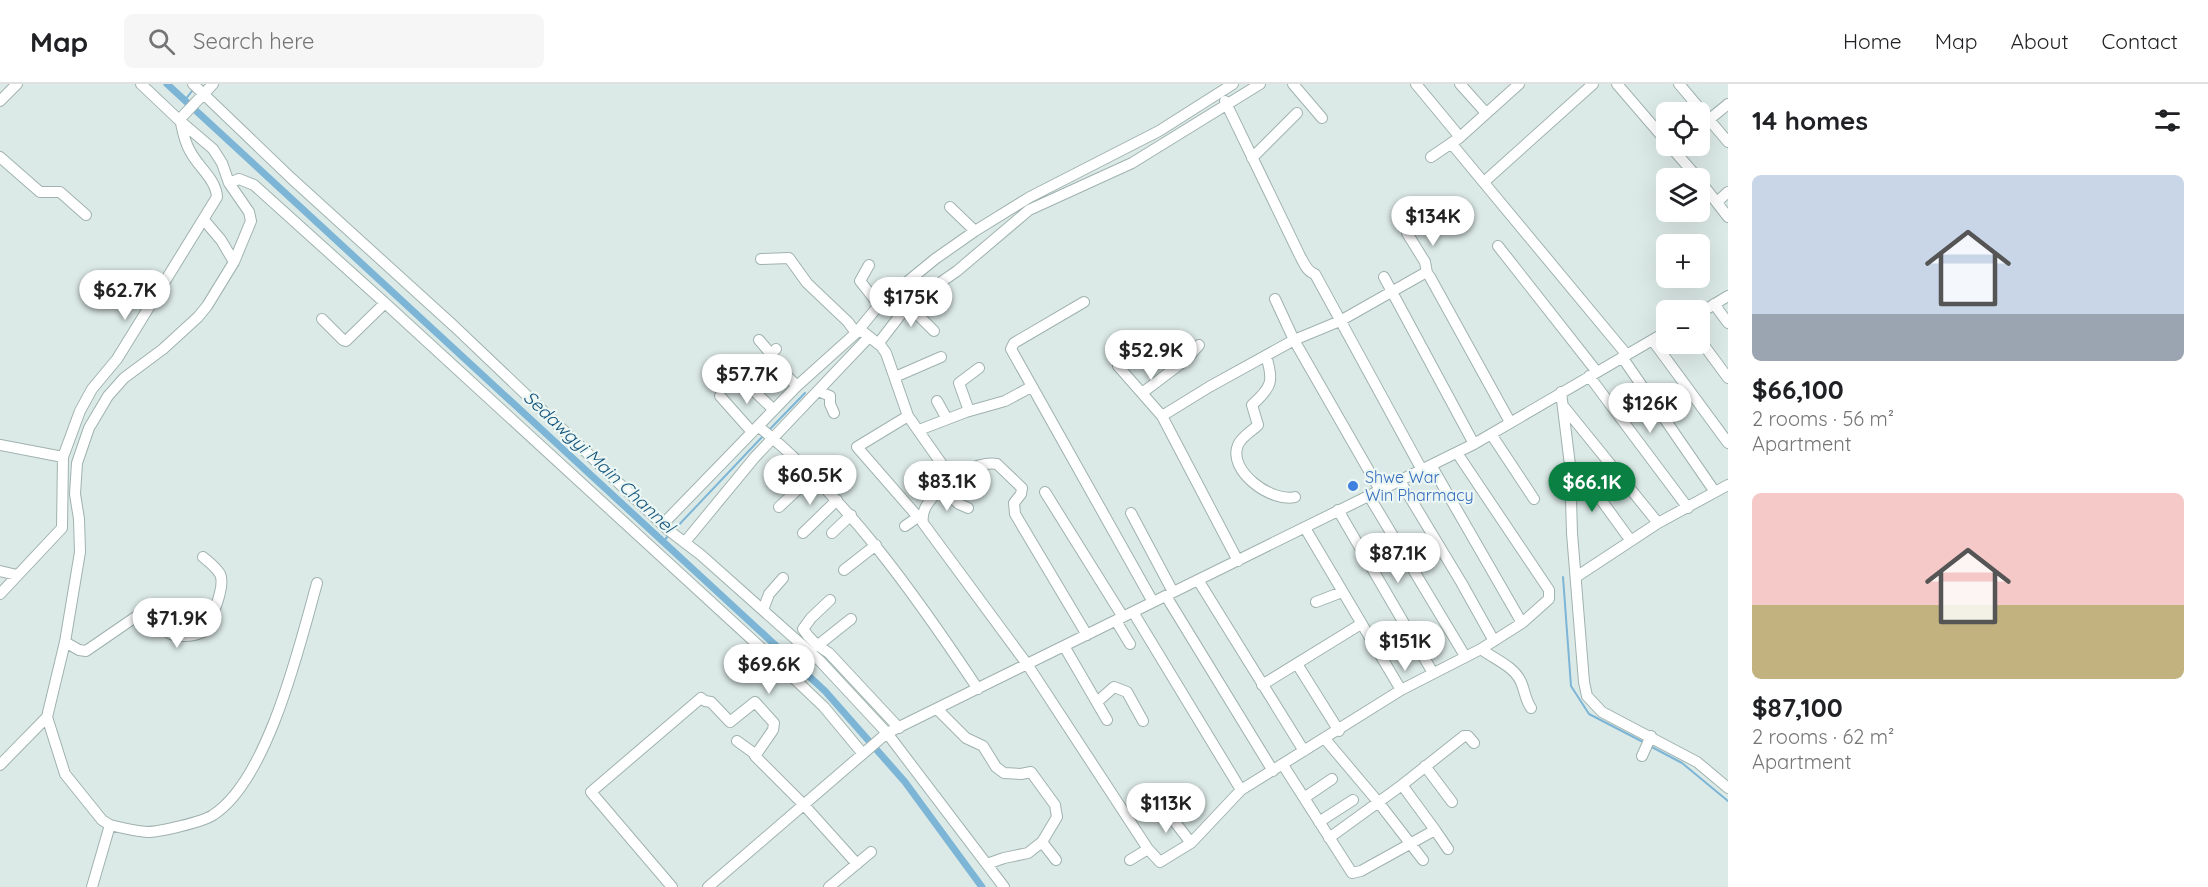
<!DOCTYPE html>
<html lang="en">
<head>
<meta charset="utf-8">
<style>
	body { margin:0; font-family:Quicksand,sans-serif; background:#f6f6f6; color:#202124; height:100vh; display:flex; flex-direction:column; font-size:22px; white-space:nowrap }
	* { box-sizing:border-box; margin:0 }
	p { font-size:20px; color:#757577 }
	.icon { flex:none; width:33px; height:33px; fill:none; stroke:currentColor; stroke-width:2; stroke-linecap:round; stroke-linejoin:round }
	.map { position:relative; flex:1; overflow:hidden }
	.drawer { display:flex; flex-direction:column; background:#fff; width:480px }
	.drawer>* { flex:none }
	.controls { position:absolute; left:1656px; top:18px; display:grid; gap:12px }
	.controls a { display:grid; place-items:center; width:54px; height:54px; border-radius:9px; background:#fff; box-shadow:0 6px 24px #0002; font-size:30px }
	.price { position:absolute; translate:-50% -51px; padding:0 14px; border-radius:21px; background:#fff; color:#222; font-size:20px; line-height:39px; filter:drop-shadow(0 2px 3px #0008) }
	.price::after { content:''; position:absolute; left:50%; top:36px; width:18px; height:14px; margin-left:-9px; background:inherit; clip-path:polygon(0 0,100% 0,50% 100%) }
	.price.selected { background:#0b8043; color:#fff }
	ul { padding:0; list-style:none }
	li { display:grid; align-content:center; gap:12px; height:318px; padding:0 24px }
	li span { display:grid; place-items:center; height:186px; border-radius:9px; color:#555 }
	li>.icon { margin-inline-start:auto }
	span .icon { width:108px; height:108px; fill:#fffc; stroke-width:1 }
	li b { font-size:26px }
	h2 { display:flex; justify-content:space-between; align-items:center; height:72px; padding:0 24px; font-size:26px }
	header { display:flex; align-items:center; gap:36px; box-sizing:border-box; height:84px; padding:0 30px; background:#fff; border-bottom:2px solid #e0e0e0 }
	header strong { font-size:28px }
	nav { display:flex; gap:33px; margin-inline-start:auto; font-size:21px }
	.search { width:420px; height:54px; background:#f6f6f6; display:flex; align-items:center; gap:15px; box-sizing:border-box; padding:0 21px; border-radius:9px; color:#757577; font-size:22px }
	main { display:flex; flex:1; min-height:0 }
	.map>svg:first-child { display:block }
</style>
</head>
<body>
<header>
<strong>Map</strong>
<div class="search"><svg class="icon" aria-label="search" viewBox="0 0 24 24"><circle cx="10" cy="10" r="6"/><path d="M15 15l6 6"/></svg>Search here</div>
<nav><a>Home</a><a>Map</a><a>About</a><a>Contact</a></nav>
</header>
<main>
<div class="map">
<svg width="1728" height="803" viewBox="0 0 1728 803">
	<rect width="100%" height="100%" fill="#dceae7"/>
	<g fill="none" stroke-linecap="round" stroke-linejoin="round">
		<path stroke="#7db5d6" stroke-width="2" d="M185,16L192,7
			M769,346L805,309
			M674,446L763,352
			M663,458L668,452
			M1563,493L1571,602L1589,630L1645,659
			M1650,662L1682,679L1728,717"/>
		<path stroke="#7db5d6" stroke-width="7" d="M167,0L825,607L905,698L982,803"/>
		<defs>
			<path id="minor" d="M141,0L179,36L213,0
				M193,0L291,94L455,243L667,445L701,471L820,577L887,649L1004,803
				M1293,0L1322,34
				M1416,0L1459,52
				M1460,0L1486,29
				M1617,0L1666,57
				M1679,0L1728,58
				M0,17L17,0
				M1225,17L1300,172C1304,179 1307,188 1315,190L1422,386
				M179,36L213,65L222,79L229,99L239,95L254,101L385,219L783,584L824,623L863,670
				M1700,43L1728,20
				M1451,59L1627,271
				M1670,62L1698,94
				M0,73L40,108H60L86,131
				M1431,73L1459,54L1519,0
				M1252,74L1297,29
				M1700,97L1728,133
				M1484,98L1593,0
				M1717,118L1728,108
				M950,123L975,147
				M204,136L221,156L234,178
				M1407,149L1425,178L1427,189
				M1498,162L1597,288
				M761,175L789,174L807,199L848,238L856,249L862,247L881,262L886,269L908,332L946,386C947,407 919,417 923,439L1027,580L1148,765L1160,778L1191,759L1241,706L1401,606L1481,565L1522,539L1549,515V506L1457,369
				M869,181L860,197L879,221
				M1384,193L1474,360
				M1275,215L1294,256L1380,406
				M1084,218L1014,259L1011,265L1153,518
				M1714,220L1728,239
				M908,221L934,247
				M1700,229L1728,212
				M322,235L343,256L346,257L385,219
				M759,256L771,270
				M1700,256L1728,294
				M1653,257L1728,359
				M878,260L908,221L957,187L1029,126L1132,79L1260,0
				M776,265L771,270L770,275L797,302
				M1266,272C1274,297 1272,303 1252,321L1258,341C1252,347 1241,353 1238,361C1227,387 1272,419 1295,413
				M1622,273L1715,408
				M1118,282L1162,332
				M1589,292L1688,424
				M895,293L941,273
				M753,306L774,326
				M818,307L830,312V320L834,329
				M1561,308L1570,381L1572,449L1584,598L1587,612L1602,628L1697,678L1728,704
				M1142,309L1187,275L1199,261
				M720,312L752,348
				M937,317L947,335
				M1564,323L1658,439
				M969,327L959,299L979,284
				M908,332L857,363L918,433H922
				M758,342C848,415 914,509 978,605
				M919,346L966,328L1005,317L1031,303
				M1491,350L1534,415
				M0,361L63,373
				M1431,381L1522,539
				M1570,381L1599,413L1631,457
				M946,394C962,390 979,377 997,380L1022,404L1021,410L1014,419L1015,430L1087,551
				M1400,397L1461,498L1494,557
				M940,403L959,420L968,424
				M1045,408L1123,533
				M1369,412L1465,572
				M779,423L812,392
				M1338,426L1433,589
				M1131,429L1173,508
				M663,440L797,302L856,249L879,221L935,175L975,147L1030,113L1159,47L1233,0
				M905,442L918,433
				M1305,444L1401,606
				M803,449L837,416
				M832,449L851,431
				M685,458L755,373L869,253
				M1238,477L1162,332L1209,303L1294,256L1340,237L1423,190L1427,189L1430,193L1510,338
				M844,486L876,461
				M0,487L17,491
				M1576,493L1658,439L1728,401
				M1198,496L1304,667
				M0,510L62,444L63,373L80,327L92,305L117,275L217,113C216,95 198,83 190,67C185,59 183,49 181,39
				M1166,512L1273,687
				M830,516L811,534L803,545C810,556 818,562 829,569L899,644
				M1316,518L1342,508
				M763,526L769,510L783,494
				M1133,528L1241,706
				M1116,537L1130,560
				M65,558L79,566L86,567L153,521L158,522C162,528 160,534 162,541C168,556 192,553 203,548C211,538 226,502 220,490C216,483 209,478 203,473
				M817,562L851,535
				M1064,562L1107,636
				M1481,565C1494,575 1514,582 1521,598C1525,607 1525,615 1531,624
				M1297,580L1339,647
				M1262,601L1361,540
				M1097,618L1114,603L1127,608L1143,637
				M937,625L966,654L983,662L996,683L1004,689L1021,690L1031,688L1055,721L1057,733L1042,758L1028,769L1004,774L987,780
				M1325,655L1379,719L1423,776
				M737,657L755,670
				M1642,672L1651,652
				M0,681L47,633
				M1283,681L1352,789L1361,787L1435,746L1448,765
				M1425,682L1452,718
				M1402,701L1435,746
				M1304,714L1332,695
				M1165,725L1191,759
				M1319,738L1353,716
				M110,741C122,744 135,747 147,748C159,748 203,738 213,731C268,696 300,560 317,499
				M1329,754L1402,701L1464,652H1468L1474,659
				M1042,758L1056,776
				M1130,776L1148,765
				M92,803L110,741L102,736L65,690L47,633L65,558L80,468L79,435L75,410L77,379L89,344L108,312L124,294L163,265L198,233L207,222L234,178L251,137L249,128L229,99
				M672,803L591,708L701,614L705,617L711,618L730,638L755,618L774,639L773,646L755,672L804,721L857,780
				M708,803L887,649L1474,360L1666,248
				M829,803L871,768"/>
		</defs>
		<use href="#minor" stroke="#9fb2af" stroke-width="12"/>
		<use href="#minor" stroke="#fff" stroke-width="10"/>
	</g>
	<circle fill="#3f7fe0" stroke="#ecf7f4" stroke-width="2" cx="1353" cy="402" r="6"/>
	<g text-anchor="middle" stroke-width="4.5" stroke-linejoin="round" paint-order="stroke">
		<g font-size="16" fill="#366cbe" stroke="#ecf7f4" text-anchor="start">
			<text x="1365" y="399">Shwe War<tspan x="1365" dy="18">Win Pharmacy</tspan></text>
		</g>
		<g font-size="18" font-style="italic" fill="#12537b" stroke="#ecf7f4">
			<text transform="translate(599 378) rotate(43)" y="6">Sedawgyi Main Channel</text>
		</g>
	</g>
</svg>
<div class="controls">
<a><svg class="icon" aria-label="locate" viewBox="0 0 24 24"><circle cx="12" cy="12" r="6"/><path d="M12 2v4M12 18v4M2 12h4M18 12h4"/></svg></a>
<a><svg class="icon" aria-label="layers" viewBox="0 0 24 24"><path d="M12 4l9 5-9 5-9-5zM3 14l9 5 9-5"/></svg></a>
<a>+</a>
<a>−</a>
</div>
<b class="price" style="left:1433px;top:163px">$134K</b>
<b class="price" style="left:125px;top:237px">$62.7K</b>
<b class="price" style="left:911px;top:244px">$175K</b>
<b class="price" style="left:1151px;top:297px">$52.9K</b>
<b class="price" style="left:747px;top:321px">$57.7K</b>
<b class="price" style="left:1650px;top:350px">$126K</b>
<b class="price" style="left:810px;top:422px">$60.5K</b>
<b class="price" style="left:947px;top:428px">$83.1K</b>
<b class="price selected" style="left:1592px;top:429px">$66.1K</b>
<b class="price" style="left:1398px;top:500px">$87.1K</b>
<b class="price" style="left:177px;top:565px">$71.9K</b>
<b class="price" style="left:1405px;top:588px">$151K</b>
<b class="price" style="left:769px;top:611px">$69.6K</b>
<b class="price" style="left:1166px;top:750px">$113K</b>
</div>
<section class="drawer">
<h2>14 homes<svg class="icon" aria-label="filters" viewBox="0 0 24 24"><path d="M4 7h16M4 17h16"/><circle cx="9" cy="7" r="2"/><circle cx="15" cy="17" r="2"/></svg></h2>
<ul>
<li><span style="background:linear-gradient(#c9d6e8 75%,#9aa5b1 0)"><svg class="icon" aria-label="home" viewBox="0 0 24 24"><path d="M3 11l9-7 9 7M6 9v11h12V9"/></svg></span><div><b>$66,100</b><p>2 rooms · 56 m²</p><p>Apartment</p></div></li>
<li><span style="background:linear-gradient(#f6c9c9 60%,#c2b280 0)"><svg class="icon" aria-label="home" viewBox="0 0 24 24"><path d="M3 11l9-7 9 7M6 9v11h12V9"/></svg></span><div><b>$87,100</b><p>2 rooms · 62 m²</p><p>Apartment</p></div></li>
</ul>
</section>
</main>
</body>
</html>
